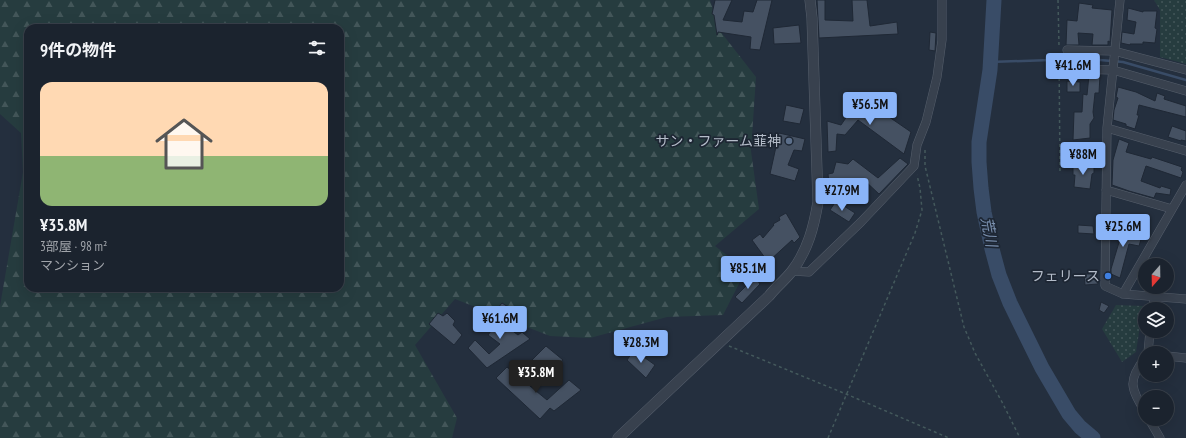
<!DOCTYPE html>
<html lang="ja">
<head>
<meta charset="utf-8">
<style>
	body { margin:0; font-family:"PT Sans Narrow","Noto Sans JP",sans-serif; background:#282f3a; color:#f1f3f6; height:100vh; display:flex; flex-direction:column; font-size:15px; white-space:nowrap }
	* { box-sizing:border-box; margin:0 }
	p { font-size:13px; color:#a0a4aa }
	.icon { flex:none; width:22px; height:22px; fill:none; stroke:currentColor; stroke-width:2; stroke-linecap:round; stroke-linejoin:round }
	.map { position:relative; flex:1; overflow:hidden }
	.details { position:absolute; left:24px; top:24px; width:320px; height:268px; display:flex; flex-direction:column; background:#1b232e; border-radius:12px; box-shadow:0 4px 16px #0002,0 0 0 1px #39404a }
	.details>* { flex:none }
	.needle { width:26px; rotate:200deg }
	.fabs { position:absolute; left:1138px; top:258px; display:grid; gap:8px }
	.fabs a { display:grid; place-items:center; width:36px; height:36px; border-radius:50%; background:#1b232e; box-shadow:0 4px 16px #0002,0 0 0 1px #39404a; font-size:20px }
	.price { position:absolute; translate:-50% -34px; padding:0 9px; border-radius:4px; background:#8ab4f8; color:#111; font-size:13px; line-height:26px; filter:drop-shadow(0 1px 2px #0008) }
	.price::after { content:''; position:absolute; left:50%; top:24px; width:12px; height:9px; margin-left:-6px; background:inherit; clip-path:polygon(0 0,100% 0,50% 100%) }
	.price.on { background:#222; color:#fff }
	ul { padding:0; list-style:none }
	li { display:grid; align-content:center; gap:8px; height:212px; padding:0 16px }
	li+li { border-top:1px solid #39404a }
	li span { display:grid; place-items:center; height:124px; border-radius:12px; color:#555 }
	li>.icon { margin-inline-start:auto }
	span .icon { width:72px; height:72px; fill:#fffc; stroke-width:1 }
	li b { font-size:17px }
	h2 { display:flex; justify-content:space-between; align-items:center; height:48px; padding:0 16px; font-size:17px }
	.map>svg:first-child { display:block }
</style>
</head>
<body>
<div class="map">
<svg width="1186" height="438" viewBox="0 0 1186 438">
	<defs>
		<pattern id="forest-firs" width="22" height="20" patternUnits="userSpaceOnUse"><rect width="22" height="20" fill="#263c3f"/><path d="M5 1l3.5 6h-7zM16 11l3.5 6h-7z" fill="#435659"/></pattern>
		<pattern id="park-dots" width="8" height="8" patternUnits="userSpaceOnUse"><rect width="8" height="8" fill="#263c3f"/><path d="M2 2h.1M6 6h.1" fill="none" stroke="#435659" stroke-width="1.8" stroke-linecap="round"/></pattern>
	</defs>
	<rect width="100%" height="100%" fill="#242f3e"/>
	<path fill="url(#forest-firs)" fill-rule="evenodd" d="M0,0H710L720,31L756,77L751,151L759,209L715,246L746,270L723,315L667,317L590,338L550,336L455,299L415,345L457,418L452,438H0V306L23,172L21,133L0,114ZM28,28H340V288H28Z"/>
	<path fill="url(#park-dots)" d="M1154,0H1186V64L1160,57V10Z
		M1116,305L1143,306L1136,352L1122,362L1102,329Z"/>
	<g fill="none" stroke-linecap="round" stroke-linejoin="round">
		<path stroke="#394c67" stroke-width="2.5" d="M1068,60H1100L1123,62L1186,80
			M990,62L1050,60"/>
		<path stroke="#394c67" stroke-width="15" d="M994,0L990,70L979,142V162L981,188L984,212L992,249L999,275L1010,303L1042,368L1069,414L1080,427L1093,438"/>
	</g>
	<path fill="#455162" stroke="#1f2835" d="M715,0H732L723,20L742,22L744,11L753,12L757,0H772L760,50L750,49L751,37L718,32L717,35L714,15L712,14Z
		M817,0H825V20L853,21L852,0H867L870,26L897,22L898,34L819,38Z
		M1079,3L1093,5L1092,8L1112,10L1110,42L1108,41V45H1092L1093,34L1078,33L1079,45H1066L1067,20L1077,21Z
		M1128,8L1143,12V11H1157L1155,28L1157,29L1155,43L1143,42V44H1130V45L1121,43L1122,32L1134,34L1136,22L1127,20Z
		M799,25L801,43L774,44L773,28Z
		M930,32L936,33L935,51L929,50Z
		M1089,75H1100L1099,93H1095L1093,112L1094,118L1090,124V138L1073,140L1074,112H1082L1083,94L1087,95Z
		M1067,81L1080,82V92H1067Z
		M1118,87L1136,92L1155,101L1157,93L1165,96L1164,99L1186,106V117L1139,105L1137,115H1139L1135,129L1126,126V124L1113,120L1114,110L1118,98L1116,97Z
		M860,97L911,132L904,154L858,120L845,135L837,134L836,151L828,152L827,121L841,125Z
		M786,105L804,109L800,124L783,121Z
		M1172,126L1186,131V141L1181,140V141L1168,137Z
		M779,133L805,139L802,151L794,150L788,165L799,169L795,181L770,174Z
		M1119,139L1129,143L1126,152L1151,159L1152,157L1182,167L1181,170L1183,172L1181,178L1146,166L1141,181L1160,188L1161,186L1171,189L1170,195L1156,193L1154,198L1129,191L1112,185L1113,160Z
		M900,158L908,164L879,194L864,180L849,192L836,182L830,192L828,174L833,173L836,162L848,164L853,159L878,178Z
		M1094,164V173L1092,174L1090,189L1074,187L1075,175H1073V165Z
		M836,201L855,213L849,222L830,210Z
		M786,213L800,237L794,243L792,240L768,262L752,240L760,234L763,238L774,225L773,224L780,220L779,217Z
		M1078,225L1093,226L1094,234L1078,233Z
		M1115,225L1123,228V230L1142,236L1139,246L1129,244L1120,278L1111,274V269L1120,239L1111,236V228H1113Z
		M1084,274H1097L1098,284L1085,285Z
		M755,277L760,284L742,303L735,297Z
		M1101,302L1109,306L1104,313L1099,310Z
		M502,303L516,312L506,326L518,335L522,332L530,339L487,368L468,348L475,340L489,354L500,344L488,335L504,313L497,309Z
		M438,313L443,316L447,313L455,321L453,325L462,335L454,345L429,324Z
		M546,346L563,360L551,370L545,363L538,366L532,360Z
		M634,350L655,365L646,378L627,360Z
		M507,367L547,400L569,380L581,390L554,411L550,408L540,419L496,378Z"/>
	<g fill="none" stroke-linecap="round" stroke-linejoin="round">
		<defs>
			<path id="minor" d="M1120,0L1107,128L1105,286L1123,294L1186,299
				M1067,50L1114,51L1186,70
				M1069,69L1113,70L1186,91
				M1107,128L1186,151
				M1106,190L1172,209
				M792,271L809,272L861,222L914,166L917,145L926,122L937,77L942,40V0
				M1123,294L1186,185
				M1153,309L1154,296
				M1148,353L1150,331
				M1167,356L1186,358
				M1145,358C1127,381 1131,388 1145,412
				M1149,419L1160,438"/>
			<path id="tertiary" d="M618,438L769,296C776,287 785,280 792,271C808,250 814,226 818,202L812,18L810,0"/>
		</defs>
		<use href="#minor" stroke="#565f6c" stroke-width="9"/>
		<use href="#tertiary" stroke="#565f6c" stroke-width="11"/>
		<path stroke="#44595c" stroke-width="1.5" stroke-dasharray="3 3" stroke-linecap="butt" d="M1058,0L1059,46
			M1059,54L1060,172
			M925,150V166L964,327L975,353L1002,402L1020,438
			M729,346L846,394L949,438
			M828,438L915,233L922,210L920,188L917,175"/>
		<use href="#minor" stroke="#38414e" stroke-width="8"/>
		<use href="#tertiary" stroke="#38414e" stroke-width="10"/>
	</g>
	<circle fill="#5c6f8a" stroke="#1d2633" stroke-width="1.5" cx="789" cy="141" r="4"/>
	<circle fill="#3f7fe0" stroke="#1d2633" stroke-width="1.5" cx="1108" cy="276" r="4"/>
	<g text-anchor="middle" stroke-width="3.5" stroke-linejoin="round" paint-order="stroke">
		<g font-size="14" fill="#b4bcc9" stroke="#1d2633" text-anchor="end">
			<text x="781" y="146">サン・ファーム韮神</text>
			<text x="1100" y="281">フェリース</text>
		</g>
		<g font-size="15" font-style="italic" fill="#7c92b1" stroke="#1d2633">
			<text transform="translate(989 232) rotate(79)" y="5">荒川</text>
		</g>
	</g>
</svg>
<div class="fabs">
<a><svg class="needle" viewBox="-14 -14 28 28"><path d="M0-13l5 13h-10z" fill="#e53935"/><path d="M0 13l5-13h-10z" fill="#a0a4aa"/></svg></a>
<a><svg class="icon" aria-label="layers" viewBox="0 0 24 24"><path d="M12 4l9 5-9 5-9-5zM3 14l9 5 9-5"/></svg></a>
<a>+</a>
<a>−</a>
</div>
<b class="price" style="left:1073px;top:87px">¥41.6M</b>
<b class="price" style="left:870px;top:126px">¥56.5M</b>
<b class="price" style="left:1083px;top:176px">¥88M</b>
<b class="price" style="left:842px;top:212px">¥27.9M</b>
<b class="price" style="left:1123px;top:248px">¥25.6M</b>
<b class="price" style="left:748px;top:290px">¥85.1M</b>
<b class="price" style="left:500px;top:340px">¥61.6M</b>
<b class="price" style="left:641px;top:364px">¥28.3M</b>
<b class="price on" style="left:536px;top:394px">¥35.8M</b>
<section class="details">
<h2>9件の物件<svg class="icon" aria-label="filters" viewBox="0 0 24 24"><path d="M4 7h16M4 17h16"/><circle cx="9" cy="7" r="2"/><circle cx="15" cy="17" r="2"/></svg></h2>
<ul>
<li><span style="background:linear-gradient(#ffd9b3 60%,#8fb573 0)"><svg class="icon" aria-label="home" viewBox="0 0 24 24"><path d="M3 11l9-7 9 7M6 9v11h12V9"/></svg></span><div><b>¥35.8M</b><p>3部屋 · 98 m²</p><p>マンション</p></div></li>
</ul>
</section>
</div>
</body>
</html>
